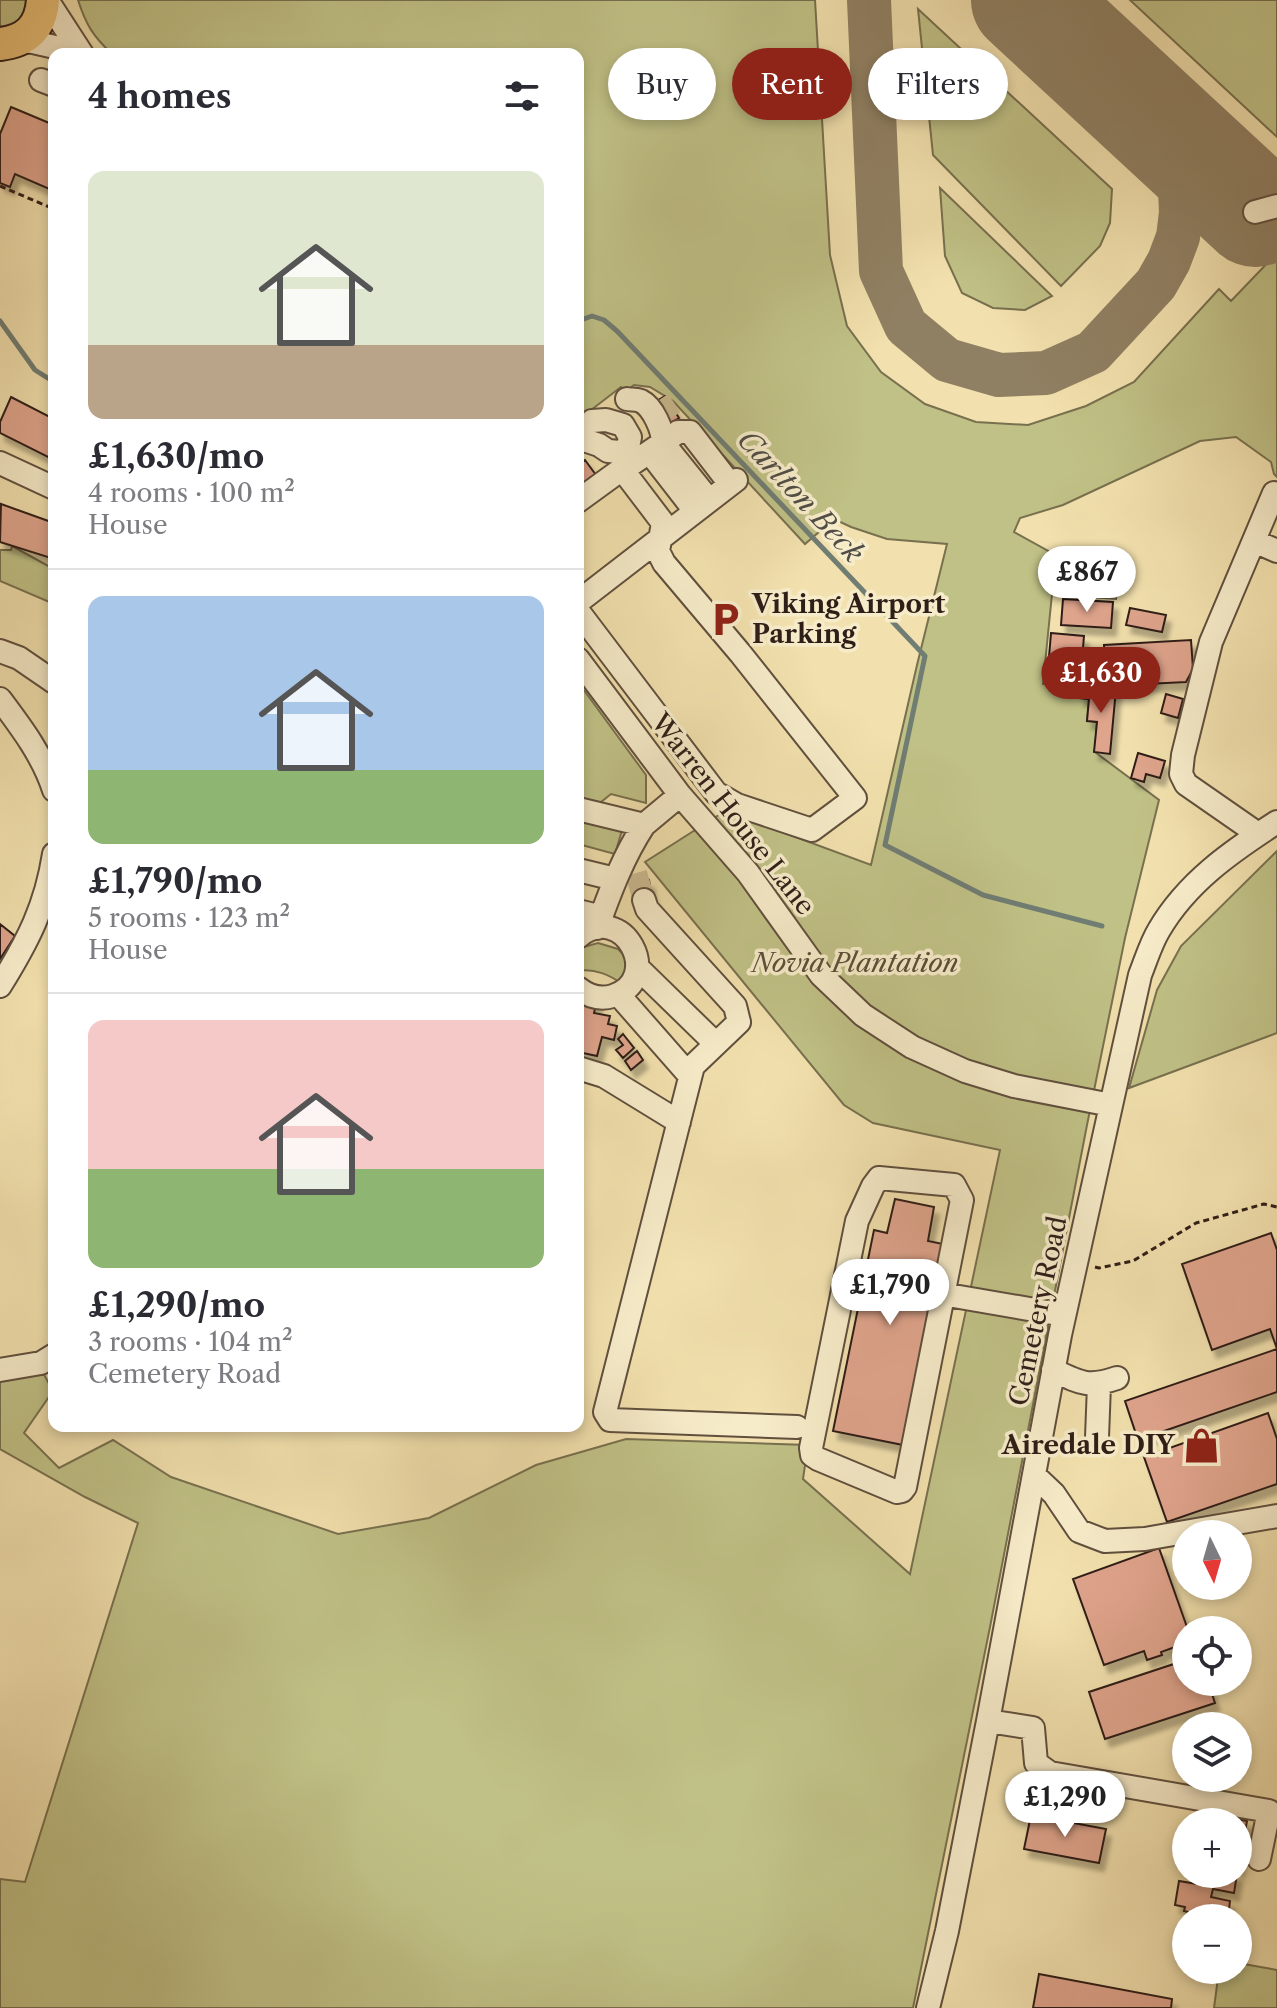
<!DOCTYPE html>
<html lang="en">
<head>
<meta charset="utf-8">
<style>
	body { margin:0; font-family:"Libre Caslon Text",serif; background:#f7f7f7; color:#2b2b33; height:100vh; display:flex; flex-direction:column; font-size:30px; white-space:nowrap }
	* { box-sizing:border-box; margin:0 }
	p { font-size:26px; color:#7c7c81 }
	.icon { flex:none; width:44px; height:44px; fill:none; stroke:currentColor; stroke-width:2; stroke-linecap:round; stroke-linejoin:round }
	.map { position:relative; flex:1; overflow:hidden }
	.details { position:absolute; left:48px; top:48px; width:536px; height:1384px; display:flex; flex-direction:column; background:#fff; border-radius:16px; box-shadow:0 4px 12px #0003 }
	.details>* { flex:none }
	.top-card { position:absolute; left:608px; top:48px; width:548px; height:72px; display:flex; gap:16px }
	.needle { width:52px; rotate:175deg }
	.tools { position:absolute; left:1172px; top:1520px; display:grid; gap:16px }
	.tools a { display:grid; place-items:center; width:80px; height:80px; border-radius:50%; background:#fff; box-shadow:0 4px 12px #0003; font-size:40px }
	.price { position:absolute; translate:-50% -68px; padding:0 18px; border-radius:28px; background:#fff; color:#222; font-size:26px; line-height:52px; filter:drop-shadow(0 2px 4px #0008) }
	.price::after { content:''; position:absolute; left:50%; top:48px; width:24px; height:18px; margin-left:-12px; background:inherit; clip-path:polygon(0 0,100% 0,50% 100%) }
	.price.current { background:#8f2418; color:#fff }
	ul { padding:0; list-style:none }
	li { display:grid; align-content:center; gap:16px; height:424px; padding:0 40px }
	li+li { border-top:2px solid #e1e1e2 }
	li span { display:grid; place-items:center; height:248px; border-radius:16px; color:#555 }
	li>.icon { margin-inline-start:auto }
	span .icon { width:144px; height:144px; fill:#fffc; stroke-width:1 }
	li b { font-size:34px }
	h2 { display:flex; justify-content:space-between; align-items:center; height:96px; padding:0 40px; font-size:34px }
	.tag { padding:0 28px; border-radius:36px; background:#fff; box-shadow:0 4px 12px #0003; font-size:28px; line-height:72px }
	.tag.current { background:#8f2418; color:#fff }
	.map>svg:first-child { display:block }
</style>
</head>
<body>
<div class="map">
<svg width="1277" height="2008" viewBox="0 0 1277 2008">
	<defs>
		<filter id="shadow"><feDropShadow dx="5" dy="8" stdDeviation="2" flood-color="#0004"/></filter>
	</defs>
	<rect width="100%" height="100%" fill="#f2e1ae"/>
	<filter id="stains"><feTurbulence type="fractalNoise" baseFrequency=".0025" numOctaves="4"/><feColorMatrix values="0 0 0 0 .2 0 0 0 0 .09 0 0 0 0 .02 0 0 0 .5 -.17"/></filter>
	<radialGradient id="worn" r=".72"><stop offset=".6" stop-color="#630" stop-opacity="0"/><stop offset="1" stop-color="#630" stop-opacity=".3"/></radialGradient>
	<path fill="#c0c186" stroke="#78704f" stroke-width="2" d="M0,0H33L30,18L0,36Z
		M78,0H815L830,255L847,326L881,372L925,404L976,422L1028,425L1086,406L1134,382L1219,289L1231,301L1277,253V477L1274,474L1271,462L1236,437L1200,441L1063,505L1020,518L1014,532L1117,589L1116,599L1052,594L1043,684L1082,685L1080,698L1089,699L1087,720L1097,722L1095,752L1159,800L1125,938L1087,1125L990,1627L913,2008H0V1879L25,1882L138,1523L85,1497L0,1449V1378L41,1369L53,1391L24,1433L59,1468L113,1440L171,1477L338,1534L429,1518L536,1465L626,1439L808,1445L803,1479L910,1574L1000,1150L873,1123L844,1105L645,862L725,811L871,865L917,665L947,544L887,539L851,527L834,519L805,544L673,401L650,387L634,385L626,391L621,387L578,420V54H112C93,36 86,25 78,0Z
		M1130,0H1277V137Z
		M918,9L1112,189L1110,223L1100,246L1061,286L933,155Z
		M940,188L1052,296L1025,310L993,308L962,293L945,256Z
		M12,546L54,569V604L0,581V550H11Z
		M578,682L646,775V803L611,794L596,806L578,799Z
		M578,816L623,827L615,854L578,844Z
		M1277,851V1033L1129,1088L1157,990L1181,946Z
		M598,943L618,949L627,958L623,985C611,975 594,968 578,971L580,948Z
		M1238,1963L1277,1970V2008H1214L1219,1970H1238Z"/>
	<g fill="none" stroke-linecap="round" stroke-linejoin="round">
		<path stroke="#707d73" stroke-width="5" d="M0,321L35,370L54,382
			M578,321L592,316L604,320L617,331L925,656L885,845L983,895L1102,926"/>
		<path stroke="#908063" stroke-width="44" d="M869,0L881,271L906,326L947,360L999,375L1046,373L1093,352L1156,284L1169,261L1178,237L1181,213L1180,188L1175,164L1164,141L1132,98"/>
		<path stroke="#908063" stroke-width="110" d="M1026,0L1255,212"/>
	</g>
	<path fill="#dfa48c" stroke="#2f1e18" stroke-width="2" filter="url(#shadow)" d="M11,107L54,125V191L15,174L10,187L0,183V134Z
		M665,396L679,418L667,425L653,403Z
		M11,397L54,419V460L0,433V422Z
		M585,460L596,475L578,489V466Z
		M1,504L54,523V559L0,542Z
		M1063,599L1113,602L1111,628L1061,625Z
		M1130,608L1166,615L1162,632L1126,625Z
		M1051,633L1084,636L1081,672L1048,669Z
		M1191,640L1193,669L1186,682L1106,686L1104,645Z
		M1081,686L1116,689L1110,754L1094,752L1097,722L1087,721L1089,699L1080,698Z
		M1166,694L1183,699L1178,718L1161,713Z
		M1138,753L1165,761L1160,778L1146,774L1144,782L1131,778Z
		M649,880L652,898L637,900L634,883Z
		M0,924L15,936L0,959Z
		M578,997L597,1001L594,1013L610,1016L608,1024L617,1026L614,1040L602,1037L597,1056L578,1052Z
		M623,1034L634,1048L623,1058L616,1050L623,1045L618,1039Z
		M637,1051L643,1060L631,1070L625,1061Z
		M895,1199L934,1207L928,1241L943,1244L903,1445L833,1431L874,1230L887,1233Z
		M1271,1233L1277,1250V1392L1138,1440L1125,1401L1277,1349L1270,1329L1212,1350L1182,1264Z
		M1268,1413L1277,1439V1484L1167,1522L1144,1457Z
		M1159,1548L1188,1630H1186V1643L1161,1652L1162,1655L1147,1660L1144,1651L1104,1665L1073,1579Z
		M1186,1660V1682H1208L1215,1703L1105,1739L1089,1692Z
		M1211,1814L1247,1821L1238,1871V1822H1209Z
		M1031,1815L1106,1829L1099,1863L1024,1849Z
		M1199,1874H1237L1234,1893L1213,1889L1211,1897L1230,1901L1229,1909L1210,1905L1209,1911L1198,1909L1197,1914L1184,1911L1185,1907L1175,1905L1179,1881L1197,1884Z
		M1039,1974L1172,1999L1171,2008H1033Z"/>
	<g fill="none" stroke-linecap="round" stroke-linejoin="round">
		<path stroke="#cbba90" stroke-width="22" stroke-dasharray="22 11" stroke-linecap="butt" d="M659,400L673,421
			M636,873L644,900"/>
		<defs>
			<path id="minor" d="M47,0L82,54
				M16,41L33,42L81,53
				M41,80L54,85
				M1255,212L1277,206
				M627,399C631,400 636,399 641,401C653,407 663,430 663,443L709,500
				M678,432H690L730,484
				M578,438L599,445L608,451L621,452L628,447L630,437L623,425L606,420L592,421
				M650,453L695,511
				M0,463L54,488
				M623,470L674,435
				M578,501L622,469L663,523L658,551L664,563L740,653L855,798L812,830L737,805L716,793L578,611
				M1254,541L1277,551
				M578,602L736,480
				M0,651L19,658L54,682
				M578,659L680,795L748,873L821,975L863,1015L912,1047L965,1071L1014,1086L1111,1105
				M0,699C21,727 43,756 54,790
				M578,809L644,825L680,795
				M1258,834L1186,784L1181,774L1183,755L1211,642L1274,493
				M578,870L615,879
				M644,900L647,909L735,1006L739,1022L693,1066L605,1412L610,1420L797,1427
				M578,911L602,917
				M597,928C610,892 623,857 644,825
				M578,937C623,899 665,979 613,996C600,1000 588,996 578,988
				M637,967L716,1044
				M0,986C28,941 46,906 54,854
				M618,994L690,1076
				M578,1068L604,1076L679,1122
				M879,1178L954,1185L962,1200L905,1487L902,1491L897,1492L818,1459L812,1455L811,1448L857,1221L873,1186Z
				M942,1294L1064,1315
				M0,1370L41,1363L54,1355
				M1053,1370C1080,1383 1088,1388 1117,1378
				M1097,1437L1099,1385
				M1034,1475L1054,1494L1079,1531L1105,1541L1145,1539L1277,1516
				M988,1721L1033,1728L1036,1763L1050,1773L1269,1811L1259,1859
				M928,2008L947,1931L988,1721L1060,1335L1140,975C1146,960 1151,943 1159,930C1187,882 1232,851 1277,822"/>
			<path id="highway" d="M0,44C27,41 41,27 43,0"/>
		</defs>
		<use href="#minor" stroke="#604f3e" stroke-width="26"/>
		<use href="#highway" stroke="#2f1e18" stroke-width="36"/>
		<path stroke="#2f1e18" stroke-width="3" stroke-dasharray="6 4" stroke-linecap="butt" d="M0,186L54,209
			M1095,1267L1099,1268L1133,1261L1196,1223L1264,1204L1277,1207"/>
		<use href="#minor" stroke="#f7ecca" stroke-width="22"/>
		<use href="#highway" stroke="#e9c077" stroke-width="32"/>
	</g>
	<defs>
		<symbol id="parking-bare" viewBox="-9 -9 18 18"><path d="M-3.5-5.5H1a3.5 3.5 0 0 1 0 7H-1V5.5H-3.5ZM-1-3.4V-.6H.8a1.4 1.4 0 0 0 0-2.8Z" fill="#8f2418" stroke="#f7ecca" stroke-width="2.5" paint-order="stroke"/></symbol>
		<symbol id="shop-bare" viewBox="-9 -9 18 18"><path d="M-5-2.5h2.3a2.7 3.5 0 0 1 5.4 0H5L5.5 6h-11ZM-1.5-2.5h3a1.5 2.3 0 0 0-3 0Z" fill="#8f2418" stroke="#f7ecca" stroke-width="2.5" paint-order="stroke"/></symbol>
	</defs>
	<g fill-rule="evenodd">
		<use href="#parking-bare" x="700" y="594" width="51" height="51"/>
		<use href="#shop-bare" x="1176" y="1420" width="51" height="51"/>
	</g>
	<g text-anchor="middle" stroke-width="7" stroke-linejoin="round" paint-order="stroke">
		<g font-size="26" font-weight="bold" fill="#2f1e18" stroke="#f7ecca" text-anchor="start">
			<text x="752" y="613">Viking Airport<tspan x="752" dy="30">Parking</tspan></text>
			<text x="1175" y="1454" text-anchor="end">Airedale DIY</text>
		</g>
		<g font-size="26" fill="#2f1e18" stroke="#f7ecca">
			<text transform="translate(733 814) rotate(52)" y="9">Warren House Lane</text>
			<text transform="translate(1038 1311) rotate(-78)" y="9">Cemetery Road</text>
		</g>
		<g font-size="26" font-style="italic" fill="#5a4f39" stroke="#f7ecca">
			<text x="855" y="972">Novia Plantation</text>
		</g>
		<g font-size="28" font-style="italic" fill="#504d46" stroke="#f7ecca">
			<text transform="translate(801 496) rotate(47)" y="10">Carlton Beck</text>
		</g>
	</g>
	<rect width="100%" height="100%" filter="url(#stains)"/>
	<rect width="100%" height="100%" fill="url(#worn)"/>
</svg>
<div class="tools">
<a><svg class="needle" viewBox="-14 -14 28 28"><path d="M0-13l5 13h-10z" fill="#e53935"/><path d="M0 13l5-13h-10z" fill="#7c7c81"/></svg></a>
<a><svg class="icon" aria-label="locate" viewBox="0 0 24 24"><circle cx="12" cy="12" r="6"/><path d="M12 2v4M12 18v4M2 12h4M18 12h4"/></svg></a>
<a><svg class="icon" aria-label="layers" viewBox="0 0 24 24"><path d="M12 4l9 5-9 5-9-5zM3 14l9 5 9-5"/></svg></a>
<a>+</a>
<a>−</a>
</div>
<b class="price" style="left:1087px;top:614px">£867</b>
<b class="price current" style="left:1101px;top:715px">£1,630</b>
<b class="price" style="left:890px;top:1327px">£1,790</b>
<b class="price" style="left:1065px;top:1839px">£1,290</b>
<div class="top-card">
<a class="tag">Buy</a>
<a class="tag current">Rent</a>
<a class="tag">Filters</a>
</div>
<section class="details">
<h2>4 homes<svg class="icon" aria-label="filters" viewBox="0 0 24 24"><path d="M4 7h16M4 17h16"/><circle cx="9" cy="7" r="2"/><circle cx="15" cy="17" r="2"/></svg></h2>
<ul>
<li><span style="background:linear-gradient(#dfe7d0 70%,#b9a48a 0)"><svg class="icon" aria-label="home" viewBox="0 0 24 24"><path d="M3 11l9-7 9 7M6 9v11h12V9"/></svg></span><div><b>£1,630/mo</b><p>4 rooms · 100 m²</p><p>House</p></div></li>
<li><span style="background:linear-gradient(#a9c7e8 70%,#8fb573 0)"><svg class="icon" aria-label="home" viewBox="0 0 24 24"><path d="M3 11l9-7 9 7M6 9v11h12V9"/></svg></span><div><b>£1,790/mo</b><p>5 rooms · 123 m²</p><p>House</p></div></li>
<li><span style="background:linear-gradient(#f6c9c9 60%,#8fb573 0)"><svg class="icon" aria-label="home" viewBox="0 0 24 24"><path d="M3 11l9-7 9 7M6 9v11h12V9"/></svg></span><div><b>£1,290/mo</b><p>3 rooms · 104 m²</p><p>Cemetery Road</p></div></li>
</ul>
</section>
</div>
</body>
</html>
